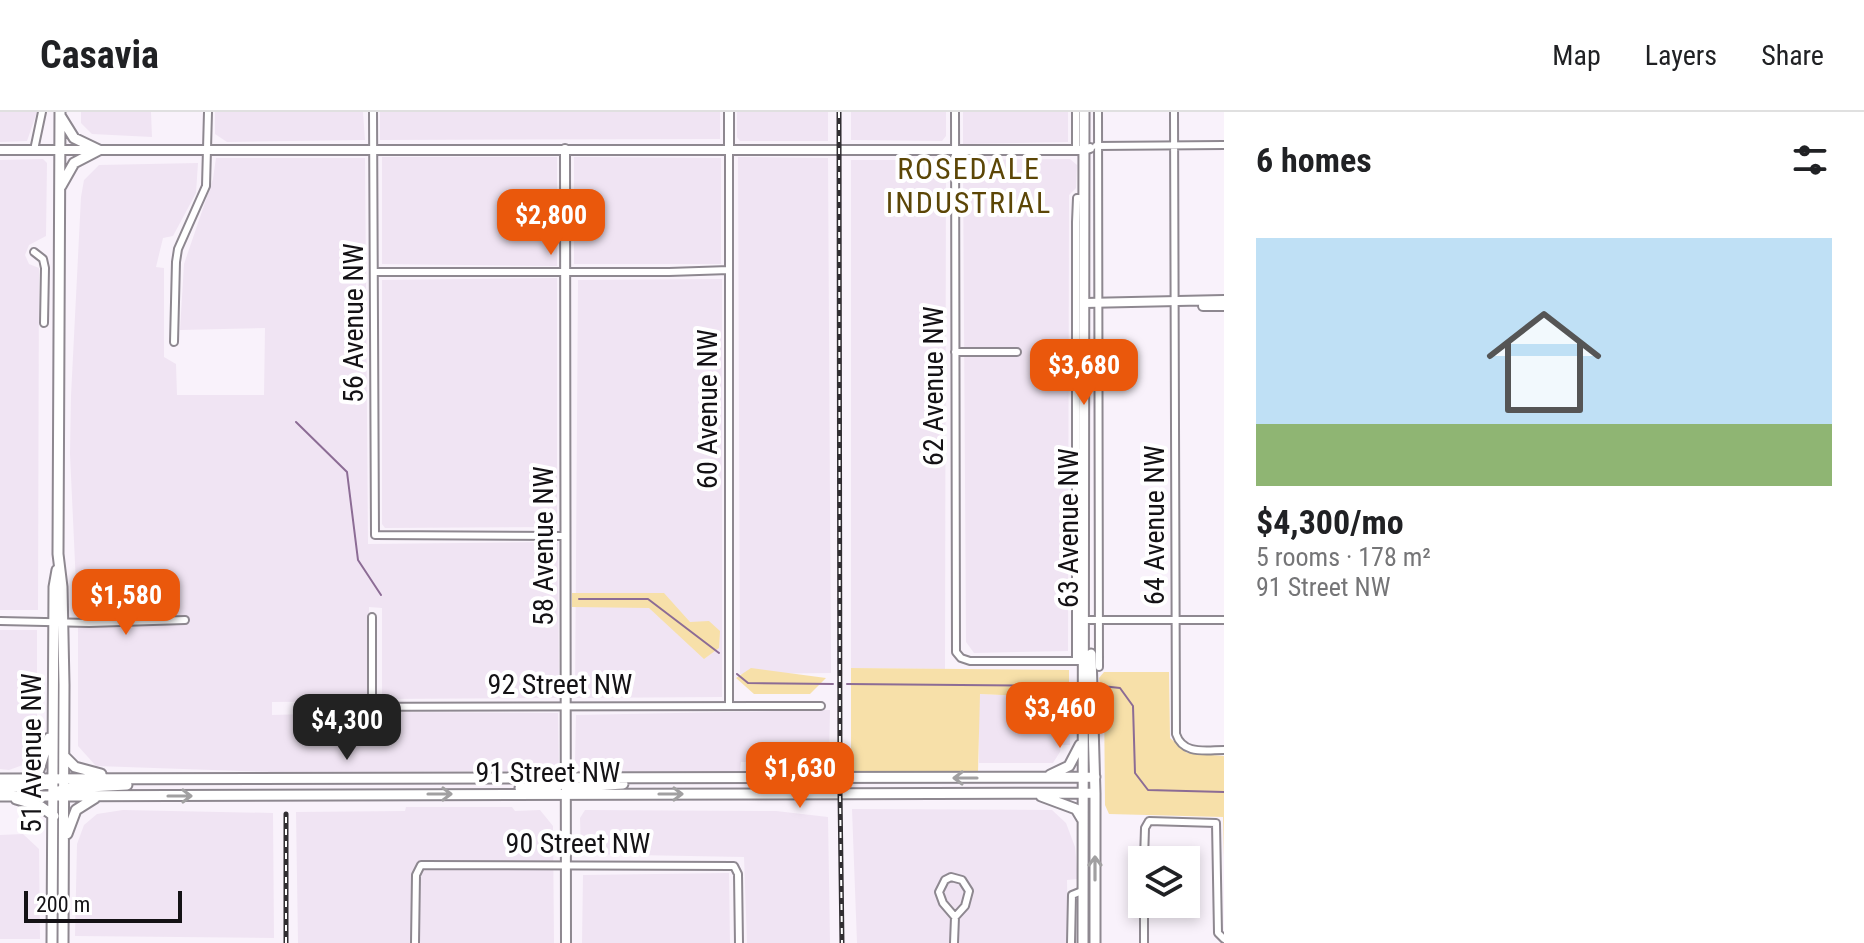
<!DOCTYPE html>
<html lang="en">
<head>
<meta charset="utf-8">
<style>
	body { margin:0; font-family:"Roboto Condensed",sans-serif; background:#f2f2f2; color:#202124; height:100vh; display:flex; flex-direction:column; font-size:30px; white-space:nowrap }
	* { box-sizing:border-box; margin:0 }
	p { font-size:26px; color:#757577 }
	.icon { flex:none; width:44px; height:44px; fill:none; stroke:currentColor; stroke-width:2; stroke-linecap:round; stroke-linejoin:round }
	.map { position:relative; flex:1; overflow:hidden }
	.side { display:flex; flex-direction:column; background:#fff; width:640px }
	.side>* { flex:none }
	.fabs { position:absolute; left:1128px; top:734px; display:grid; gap:16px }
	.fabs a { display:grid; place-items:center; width:72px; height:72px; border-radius:0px; background:#fff; box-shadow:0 4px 12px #0003; font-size:40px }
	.scale { position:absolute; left:24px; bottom:20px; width:158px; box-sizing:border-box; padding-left:8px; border:4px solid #141215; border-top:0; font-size:22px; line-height:28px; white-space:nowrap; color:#141215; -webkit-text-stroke:6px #fff; paint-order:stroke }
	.price { position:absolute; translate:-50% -68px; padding:0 18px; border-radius:16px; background:#ea580c; color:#fff; font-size:26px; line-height:52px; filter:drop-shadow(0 2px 4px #0008) }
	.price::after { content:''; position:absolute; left:50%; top:48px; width:24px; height:18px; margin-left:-12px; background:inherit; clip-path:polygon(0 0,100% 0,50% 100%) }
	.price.current { background:#222; color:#fff }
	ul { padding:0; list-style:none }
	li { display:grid; align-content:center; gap:16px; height:424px; padding:0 32px }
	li+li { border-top:2px solid #e0e0e0 }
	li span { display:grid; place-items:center; height:248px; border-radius:0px; color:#555 }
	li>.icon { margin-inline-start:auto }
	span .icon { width:144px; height:144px; fill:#fffc; stroke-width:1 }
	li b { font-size:34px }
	h2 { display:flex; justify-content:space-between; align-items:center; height:96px; padding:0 32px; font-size:34px }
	header { display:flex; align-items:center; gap:48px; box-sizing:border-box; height:112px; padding:0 40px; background:#fff; border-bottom:2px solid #e0e0e0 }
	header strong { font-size:38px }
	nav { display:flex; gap:44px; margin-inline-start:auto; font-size:28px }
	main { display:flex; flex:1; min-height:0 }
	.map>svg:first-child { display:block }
</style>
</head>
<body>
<header>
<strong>Casavia</strong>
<nav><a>Map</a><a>Layers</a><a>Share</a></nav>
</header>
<main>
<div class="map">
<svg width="1224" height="831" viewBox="0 0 1224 831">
	<rect width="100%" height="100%" fill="#f9f2fb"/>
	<path fill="#f0e4f3" d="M0,0H37L27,29L0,30Z
		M81,0H151L152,25L92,22L81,11Z
		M215,0H363L365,28L227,30L215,22Z
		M380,0H720V27L380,28Z
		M737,0H828V29H740L737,25Z
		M851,0H946V24L942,29L851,28Z
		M963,0H1068V30L963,32Z
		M382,45H557V154L382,152Z
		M574,45L721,46V152H574Z
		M738,45L828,46L831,561L740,562Z
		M216,46H365L368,432L558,430L559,586L382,587V496L369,495V589L272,590V603L379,600L558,601L559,659L272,660L96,654L78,634V516L70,342L71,284L81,85L84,68L99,53L198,51L196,81L173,124L163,126L156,155L164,156V245L176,252L177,283H264L265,216L180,218L184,152L213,67Z
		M43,47L47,51L46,124L29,133L25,143L29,152L39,156L38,498H0V48Z
		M1070,47L1077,53L1076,76L1069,83L1068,539L974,541L966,530L963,48Z
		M851,48H941L946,53L945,557L851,556Z
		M557,166V415L385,416L382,412V168Z
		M722,167V585L575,586L578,168Z
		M0,518H37V648L9,658L0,657Z
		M979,582L1069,586L1070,633H1061L1060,640L1053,651H979Z
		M830,598L829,650H741L740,660H584L575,650L576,603Z
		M406,695H512L515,699L540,698L553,714L554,831H298L296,700L405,699Z
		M852,697L1052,698L1066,711L1075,735L1078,767L1067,768L1068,831H857Z
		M123,698L273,701L274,826L75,824L77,732L84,713L97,702Z
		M585,698L776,699L828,705L830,831H747L744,745L581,742L580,706Z
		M23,722L39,737L40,827H0V723Z
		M729,761L730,831H582L583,763Z"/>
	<path fill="#f7e0a9" d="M572,481H664L690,510L709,509L720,519L719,536L704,547L649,496L572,495Z
		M751,556L826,566L810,582H754L736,566Z
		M851,556L1069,558V586L980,582L978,660H851Z
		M1104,560H1169L1170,626L1187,641L1224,644V746L1223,705L1109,702L1105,693L1104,582L1101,579L1099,566Z"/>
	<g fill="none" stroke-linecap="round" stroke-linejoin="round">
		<path stroke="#8c6c95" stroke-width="2" d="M296,310L347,360L358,448L381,483
			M579,487H648L719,541
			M737,562L748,571L833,572
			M847,572L1075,574
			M1102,574L1120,576L1133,594L1135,661L1148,678L1224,680"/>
		<defs>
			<path id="minor" d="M373,0L375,423L565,424
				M955,0L956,540L961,546L970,549H1084
				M1098,0L1099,555
				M1174,0L1176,622C1183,643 1205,638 1224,638
				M1096,34L1224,33
				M729,37V594
				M34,38L42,0
				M1076,38V0
				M34,140L43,147L45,156L44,211
				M375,160H669L729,158
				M174,230L176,150L178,137L206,74L208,0
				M955,240H1017
				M1085,508H1224
				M0,509L89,511L185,508
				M1076,549V110L1077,86H1084
				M300,595L821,594
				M372,595V505
				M1144,748L1145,716L1149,709L1216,711L1218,821L1224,827
				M1144,792V831
				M415,831L416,763L421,753L734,754L738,762L739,831
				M954,831L955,805L965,794L969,779L962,768L951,765L945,768L939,780L943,791L955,805
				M1071,831L1072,783L1082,779"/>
			<path id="tertiary" d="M565,37L566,831
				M729,37V0
				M0,38H1084L1090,36
				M1085,191L1224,188
				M1203,194H1224"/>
			<path id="secondary" d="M60,0L58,442L62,475L64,573L63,831
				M61,5L74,26L99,38
				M61,74L74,51L99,38
				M1091,542L1095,681V831
				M64,644L75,655L101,662
				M1050,663L1069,654L1080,633
				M0,667L1095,665
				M27,667L39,658L49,626
				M0,676L52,672
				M520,676L558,674L566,667
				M58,679L70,676L127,673
				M565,682L574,675L623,672
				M0,684L1095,681
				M1041,684L1076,697L1082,707
				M16,687L40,694L54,704
				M67,722L76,698L95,686
				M52,831L54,475L57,458
				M1083,831L1084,0"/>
		</defs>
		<use href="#minor" stroke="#8e8890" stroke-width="10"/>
		<use href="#tertiary" stroke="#8e8890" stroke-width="12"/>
		<use href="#secondary" stroke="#8e8890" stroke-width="13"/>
		<use href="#minor" stroke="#fff" stroke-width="6"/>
		<use href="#tertiary" stroke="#fff" stroke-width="8"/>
		<use href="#secondary" stroke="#fff" stroke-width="9"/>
		<defs>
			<path id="rail" d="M839,0L840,682L842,831
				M286,831V702"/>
		</defs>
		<use href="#rail" stroke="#312e32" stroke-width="5"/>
		<use href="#rail" stroke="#fff" stroke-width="2" stroke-dasharray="6" stroke-linecap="butt"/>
	</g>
	<defs><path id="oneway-shaft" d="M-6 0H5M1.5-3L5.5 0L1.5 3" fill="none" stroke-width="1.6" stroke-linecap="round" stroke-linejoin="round" transform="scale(2)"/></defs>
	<g stroke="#a1a0a1">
		<use href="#oneway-shaft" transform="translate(965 666) rotate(180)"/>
		<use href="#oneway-shaft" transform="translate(440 682)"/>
		<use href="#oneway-shaft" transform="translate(671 682)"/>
		<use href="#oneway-shaft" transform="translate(180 684)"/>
		<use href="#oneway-shaft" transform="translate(1095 756) rotate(-90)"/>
	</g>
	<g text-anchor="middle" stroke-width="8" stroke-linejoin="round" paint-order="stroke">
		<g font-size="28" fill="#141215" stroke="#fff">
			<text transform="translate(353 211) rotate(-90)" y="10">56 Avenue NW</text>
			<text transform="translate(933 274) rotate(-90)" y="10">62 Avenue NW</text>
			<text transform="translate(707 297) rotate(-90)" y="10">60 Avenue NW</text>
			<text transform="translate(1154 413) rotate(-90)" y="10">64 Avenue NW</text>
			<text transform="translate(1068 416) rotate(-90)" y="10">63 Avenue NW</text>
			<text transform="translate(543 434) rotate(-90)" y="10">58 Avenue NW</text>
			<text x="560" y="582">92 Street NW</text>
			<text transform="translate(31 641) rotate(-90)" y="10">51 Avenue NW</text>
			<text x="548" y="670">91 Street NW</text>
			<text x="578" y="741">90 Street NW</text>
		</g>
		<g font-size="30" letter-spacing="2" fill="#5c4606" stroke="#fff">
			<text x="969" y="67">ROSEDALE<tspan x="969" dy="34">INDUSTRIAL</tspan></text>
		</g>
	</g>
</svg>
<div class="fabs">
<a><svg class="icon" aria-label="layers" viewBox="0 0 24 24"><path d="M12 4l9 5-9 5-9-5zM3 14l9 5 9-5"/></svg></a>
</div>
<div class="scale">200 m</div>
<b class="price" style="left:551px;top:145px">$2,800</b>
<b class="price" style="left:1084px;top:295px">$3,680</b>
<b class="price" style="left:126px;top:525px">$1,580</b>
<b class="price" style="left:1060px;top:638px">$3,460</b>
<b class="price current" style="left:347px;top:650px">$4,300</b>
<b class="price" style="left:800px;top:698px">$1,630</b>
</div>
<section class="side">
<h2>6 homes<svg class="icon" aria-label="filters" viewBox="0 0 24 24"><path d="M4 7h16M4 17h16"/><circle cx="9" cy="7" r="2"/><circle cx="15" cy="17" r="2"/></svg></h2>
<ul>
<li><span style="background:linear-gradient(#bfe0f5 75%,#8fb573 0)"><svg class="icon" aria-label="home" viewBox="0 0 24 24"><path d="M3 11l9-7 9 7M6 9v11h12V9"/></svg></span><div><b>$4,300/mo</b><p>5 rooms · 178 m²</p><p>91 Street NW</p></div></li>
</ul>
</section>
</main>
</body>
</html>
